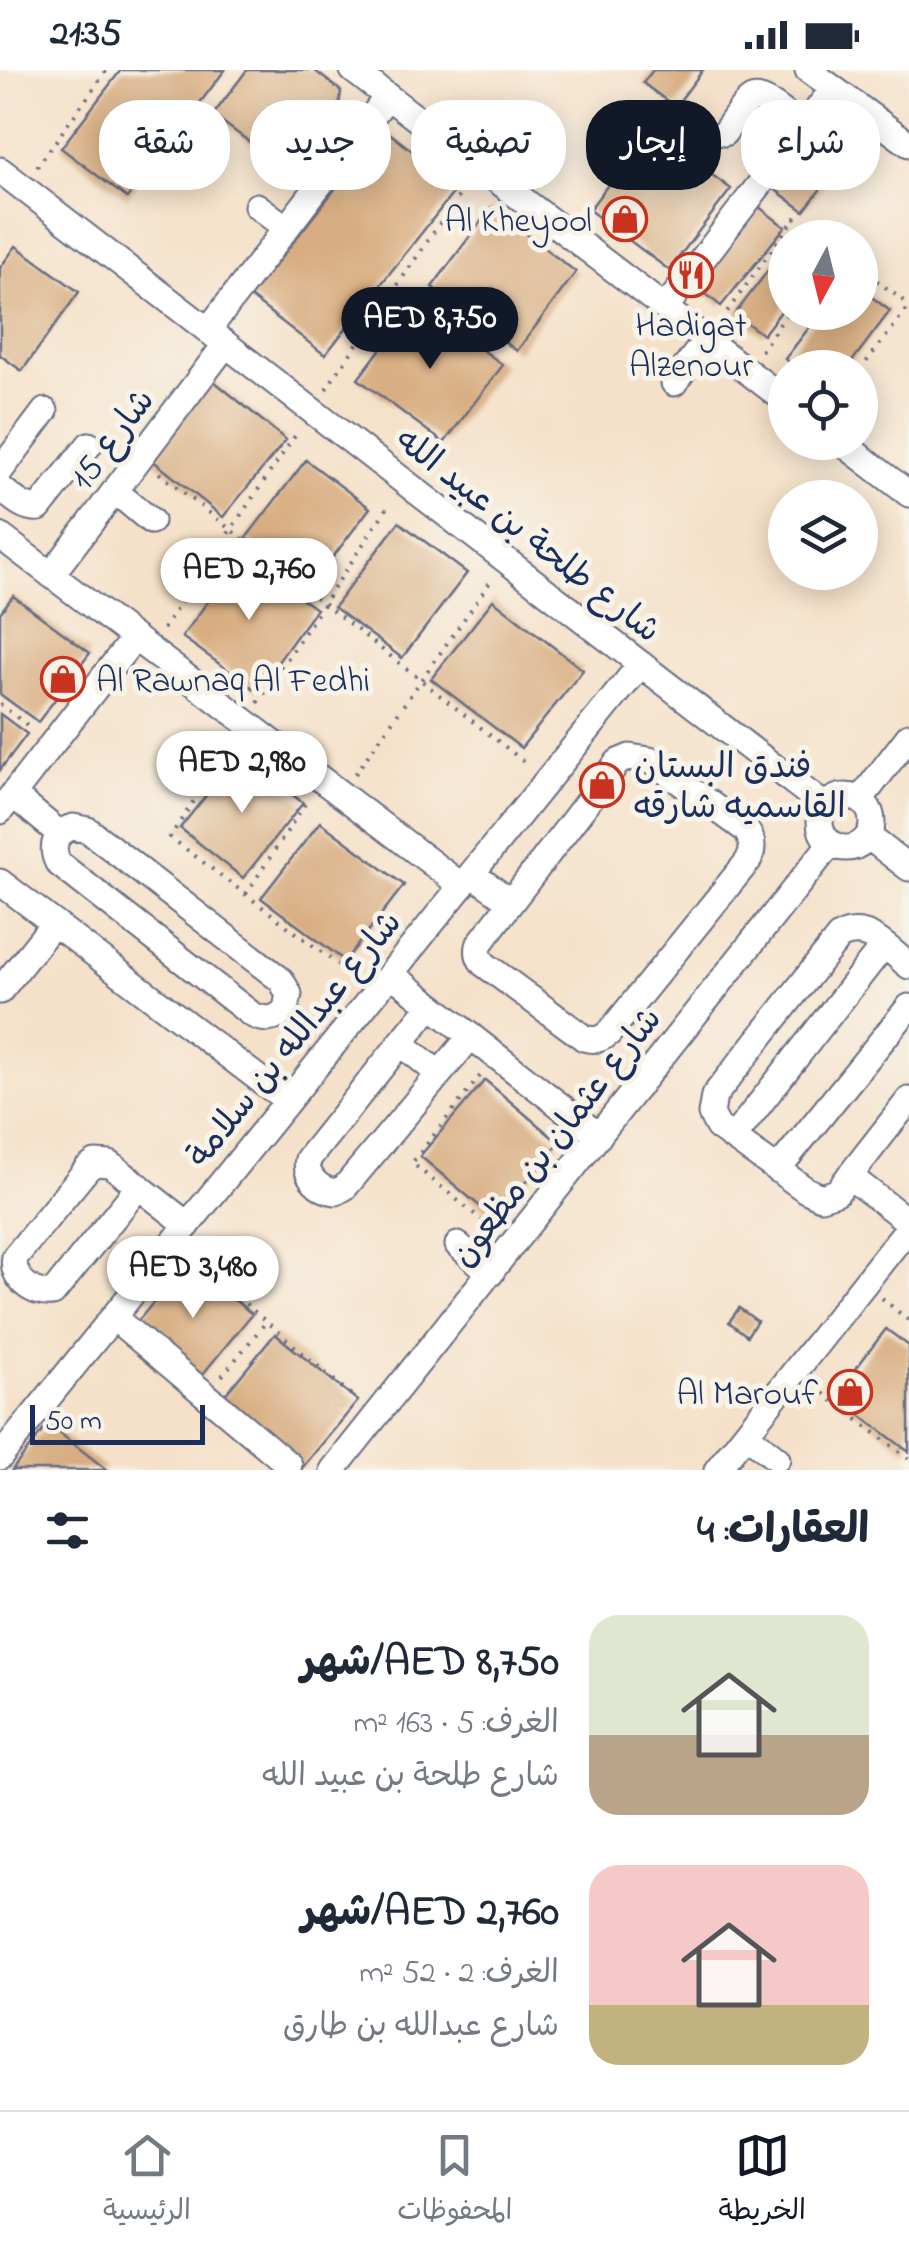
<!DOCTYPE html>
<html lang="ar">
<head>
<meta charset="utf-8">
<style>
	body { margin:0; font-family:"Indie Flower","Playpen Sans Arabic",sans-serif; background:#f6f6f7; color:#1f2937; direction:rtl; height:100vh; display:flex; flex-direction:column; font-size:38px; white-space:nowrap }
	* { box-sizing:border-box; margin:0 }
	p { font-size:32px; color:#747a83 }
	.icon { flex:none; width:55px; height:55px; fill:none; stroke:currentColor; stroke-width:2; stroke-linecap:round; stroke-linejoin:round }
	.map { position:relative; height:1400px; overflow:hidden; direction:ltr }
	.side { display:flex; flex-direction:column; background:#fff; flex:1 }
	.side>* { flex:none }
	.hud { position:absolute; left:30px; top:30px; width:850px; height:90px; direction:rtl; display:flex; gap:20px }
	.needle { width:65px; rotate:187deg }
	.buttons { position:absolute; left:768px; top:150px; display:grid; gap:20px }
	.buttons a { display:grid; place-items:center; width:110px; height:110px; border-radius:50%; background:#fff; box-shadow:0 5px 25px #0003; font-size:50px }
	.scale { position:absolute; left:30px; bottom:25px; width:175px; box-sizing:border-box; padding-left:10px; border:5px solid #1b2f5e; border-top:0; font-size:28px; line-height:35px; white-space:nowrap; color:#1b2f5e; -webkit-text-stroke:8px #f7f3e8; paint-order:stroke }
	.price { position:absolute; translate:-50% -85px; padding:0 22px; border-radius:35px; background:#fff; color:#222; font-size:32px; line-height:65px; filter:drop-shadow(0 2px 5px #0008) }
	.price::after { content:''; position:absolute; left:50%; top:60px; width:30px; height:22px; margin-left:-15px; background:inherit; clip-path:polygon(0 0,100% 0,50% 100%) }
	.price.selected { background:#111827; color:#fff }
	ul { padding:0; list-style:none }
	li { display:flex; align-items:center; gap:30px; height:250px; padding:0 40px }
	li span { display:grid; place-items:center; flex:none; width:280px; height:200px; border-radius:30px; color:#555 }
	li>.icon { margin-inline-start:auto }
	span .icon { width:120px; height:120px; fill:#fffc; stroke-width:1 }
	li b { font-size:42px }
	h2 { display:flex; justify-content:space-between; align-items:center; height:120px; padding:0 40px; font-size:42px }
	.tag { padding:0 35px; border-radius:40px; background:#fff; box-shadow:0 5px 25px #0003; font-size:35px; line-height:90px }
	.tag.selected { background:#111827; color:#fff }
	.status { display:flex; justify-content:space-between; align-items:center; height:70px; padding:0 50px; background:#fff; direction:ltr }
	.status svg { height:28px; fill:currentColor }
	.menu { display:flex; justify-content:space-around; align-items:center; height:140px; border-top:2px solid #e0e1e3; background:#fff; font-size:28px; color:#747a83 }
	.menu a { display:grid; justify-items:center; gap:5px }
	.menu .selected { color:#111827 }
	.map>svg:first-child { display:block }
</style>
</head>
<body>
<div class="status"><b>21:35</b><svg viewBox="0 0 49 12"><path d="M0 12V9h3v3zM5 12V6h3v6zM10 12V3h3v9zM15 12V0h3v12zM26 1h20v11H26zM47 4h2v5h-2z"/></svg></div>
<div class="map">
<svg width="909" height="1400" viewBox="0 0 909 1400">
	<rect width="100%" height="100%" fill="#f7f3e8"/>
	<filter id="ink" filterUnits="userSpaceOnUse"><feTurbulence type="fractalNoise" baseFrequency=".01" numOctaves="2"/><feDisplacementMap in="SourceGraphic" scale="20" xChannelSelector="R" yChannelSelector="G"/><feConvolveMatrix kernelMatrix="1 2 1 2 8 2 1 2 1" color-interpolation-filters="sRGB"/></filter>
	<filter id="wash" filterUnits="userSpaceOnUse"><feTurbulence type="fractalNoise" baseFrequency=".0048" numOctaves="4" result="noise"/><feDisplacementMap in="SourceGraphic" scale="40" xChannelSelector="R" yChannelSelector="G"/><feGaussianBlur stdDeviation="2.25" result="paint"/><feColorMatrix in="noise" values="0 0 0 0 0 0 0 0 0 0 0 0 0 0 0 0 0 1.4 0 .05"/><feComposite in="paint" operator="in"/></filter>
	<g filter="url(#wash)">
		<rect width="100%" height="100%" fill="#f5e1c9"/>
		<g id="blocks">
			<path fill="#d8ad81" d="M121,0H225L127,128L61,78Z
				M247,0H314L341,21L339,36L290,102L213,45Z
				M653,0H703L675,37L643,13Z
				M826,31L865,60L804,141L765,112Z
				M383,58L458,117L325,285L250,227Z
				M650,59L731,119L669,200L589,140Z
				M754,133L785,157L721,236L690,212Z
				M491,138L576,202L517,281L432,217Z
				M16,176L79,222L22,301L0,285V198Z
				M785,178V236L763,265L735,244Z
				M860,218L890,241L847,298H796L785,289L821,242H860Z
				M417,231L503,295L444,373L358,309Z
				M209,307L286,370L223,447L146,385Z
				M306,390L370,438L311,516L246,468Z
				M399,452L467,503L402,588L334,537Z
				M241,486L316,539L257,621L182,567Z
				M13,526L90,583L38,652L0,624V543Z
				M493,530L583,600L521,678L431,609Z
				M0,644L27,664L0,700Z
				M240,683L303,733L243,808L180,758Z
				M320,752L404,815L345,891L261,828Z
				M485,1010L559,1073L495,1149L420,1086Z
				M187,1192L252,1244L198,1310L133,1257Z
				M739,1238L757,1251L747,1266L729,1252Z
				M886,1259L909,1276V1382L835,1326Z
				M275,1264L358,1331L302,1398L220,1331Z
				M48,1354L107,1400H12Z"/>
		</g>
	</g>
	<g filter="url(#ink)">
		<use href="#blocks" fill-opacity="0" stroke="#676d83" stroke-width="2.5"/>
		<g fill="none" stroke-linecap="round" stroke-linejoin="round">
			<defs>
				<path id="minor" d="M353,0L785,330
					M808,0L909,74
					M724,63C732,53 742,35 752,29C764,23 793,51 803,58
					M464,85L494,44
					M0,100L826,737
					M257,136L286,158
					M665,238L833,19
					M208,260L387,27
					M674,313L706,270
					M841,372L909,424
					M0,401L45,341
					M0,418C12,427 24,440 39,438L89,375
					M115,421L151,451
					M0,466L462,816
					M51,505L226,274
					M630,687L650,690L746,760C753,770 754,780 748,791L609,963C601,970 594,971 584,968L484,894C478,887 477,881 480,873L618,692Z
					M13,725L60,764
					M820 752a26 26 0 1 1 52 0a26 26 0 1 1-52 0Z
					M860,730L909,666
					M0,741L134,568
					M73,757L88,760L281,910L289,924L286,939C276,951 264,951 251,944L58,793C50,777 55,762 73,757Z
					M869,767L909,798
					M472,804L511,832
					M0,812L288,1031
					M909,896C888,879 867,852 839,867L714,1026L711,1044L718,1057L806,1120L821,1127L837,1122L909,1030
					M391,904L599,1066
					M0,921L54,853
					M431,935L308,1089C304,1106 319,1120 336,1122L345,1117L471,966
					M401,973L439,1004
					M733,1068L884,875
					M777,1100L909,937
					M849,1106L909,1152
					M139,1116L53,1223C34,1226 10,1208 15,1187L87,1099L95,1093L110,1094L188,1155
					M458,1175L491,1203
					M113,1247L289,1395
					M746,1364L777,1389
					M0,1387L641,594
					M333,1400L831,773
					M717,1400L909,1157"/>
			</defs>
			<use href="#minor" stroke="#676d83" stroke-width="29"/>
			<path stroke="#676d83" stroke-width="4" stroke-dasharray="2.5 8" stroke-linecap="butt" d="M37,97L107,0
				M860,198L909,235
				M721,250L795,148L820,168
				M761,281L788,242
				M860,300L909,237
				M326,319L465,117
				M159,403L528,695
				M163,559L299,360
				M258,633L391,432
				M0,634L32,659
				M234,670L170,767L357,909
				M355,704L493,508
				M246,824L309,728
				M480,1006L412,1093L494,1160
				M190,1186L357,1330
				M882,1228L909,1251
				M222,1306L266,1252
				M815,1317L909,1389"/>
			<use href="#minor" stroke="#fff" stroke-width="25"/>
		</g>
	</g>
	<defs>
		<symbol id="shop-ring" viewBox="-11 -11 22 22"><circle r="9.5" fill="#f7f3e8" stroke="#c8321e" stroke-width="1.5"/><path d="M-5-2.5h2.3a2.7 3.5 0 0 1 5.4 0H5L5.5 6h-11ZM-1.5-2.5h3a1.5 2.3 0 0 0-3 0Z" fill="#c8321e"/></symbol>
		<symbol id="restaurant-ring" viewBox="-11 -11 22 22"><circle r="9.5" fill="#f7f3e8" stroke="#c8321e" stroke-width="1.5"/><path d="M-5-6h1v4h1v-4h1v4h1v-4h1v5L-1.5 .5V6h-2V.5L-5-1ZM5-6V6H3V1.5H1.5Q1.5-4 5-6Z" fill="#c8321e"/></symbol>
	</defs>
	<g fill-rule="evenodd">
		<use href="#shop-ring" x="600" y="124" width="50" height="50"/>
		<use href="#restaurant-ring" x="666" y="180" width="50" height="50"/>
		<use href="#shop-ring" x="38" y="584" width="50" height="50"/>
		<use href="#shop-ring" x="577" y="690" width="50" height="50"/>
		<use href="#shop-ring" x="825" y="1297" width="50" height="50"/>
	</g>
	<g text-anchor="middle" stroke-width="10" stroke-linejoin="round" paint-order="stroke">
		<g font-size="35" fill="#1b2f5e" stroke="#f7f3e8" text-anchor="end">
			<text x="592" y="161">Al Kheyool</text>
			<text x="691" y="266" text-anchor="middle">Hadigat<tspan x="691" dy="40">Alzenour</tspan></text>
			<text x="96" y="621" text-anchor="start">Al Rawnaq Al Fedhi</text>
			<text x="634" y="707" text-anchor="start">فندق البستان<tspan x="634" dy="40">القاسميه شارقه</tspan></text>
			<text x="818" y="1334">Al Marouf</text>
		</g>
		<g font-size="35" fill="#1b2f5e" stroke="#f7f3e8">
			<text transform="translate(111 368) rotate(-53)" y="12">شارع 15</text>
			<text transform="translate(529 464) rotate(38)" y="12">شارع طلحة بن عبيد الله</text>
			<text transform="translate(293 968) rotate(-51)" y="12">شارع عبدالله بن سلامة</text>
			<text transform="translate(555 1066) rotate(-52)" y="12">شارع عثمان بن مظعون</text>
		</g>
	</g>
</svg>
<div class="buttons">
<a><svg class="needle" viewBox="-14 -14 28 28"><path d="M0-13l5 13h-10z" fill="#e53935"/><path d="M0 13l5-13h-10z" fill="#747a83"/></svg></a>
<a><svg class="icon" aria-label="locate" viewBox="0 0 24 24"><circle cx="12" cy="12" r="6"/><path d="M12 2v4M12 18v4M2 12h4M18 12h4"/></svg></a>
<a><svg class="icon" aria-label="layers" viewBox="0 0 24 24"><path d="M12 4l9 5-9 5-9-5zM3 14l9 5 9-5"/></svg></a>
</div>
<div class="scale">50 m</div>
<b class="price selected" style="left:430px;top:302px">AED 8,750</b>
<b class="price" style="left:249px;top:553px">AED 2,760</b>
<b class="price" style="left:242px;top:746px">AED 2,980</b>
<b class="price" style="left:193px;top:1251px">AED 3,480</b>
<div class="hud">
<a class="tag">شراء</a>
<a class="tag selected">إيجار</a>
<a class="tag">تصفية</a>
<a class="tag">جديد</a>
<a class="tag">شقة</a>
</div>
</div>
<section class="side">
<h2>العقارات: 4<svg class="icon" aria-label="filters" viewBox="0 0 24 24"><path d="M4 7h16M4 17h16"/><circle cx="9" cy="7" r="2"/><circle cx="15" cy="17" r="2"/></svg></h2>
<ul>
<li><span style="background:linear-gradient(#dfe7d0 60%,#b9a48a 0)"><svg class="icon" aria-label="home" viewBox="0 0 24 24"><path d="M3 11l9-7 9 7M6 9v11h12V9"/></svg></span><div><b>AED 8,750/شهر</b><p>الغرف: 5 · 163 m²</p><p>شارع طلحة بن عبيد الله</p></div></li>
<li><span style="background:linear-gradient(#f6c9c9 70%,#c2b280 0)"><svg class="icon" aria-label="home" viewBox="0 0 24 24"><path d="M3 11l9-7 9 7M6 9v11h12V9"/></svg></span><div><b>AED 2,760/شهر</b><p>الغرف: 2 · 52 m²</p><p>شارع عبدالله بن طارق</p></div></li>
</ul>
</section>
<nav class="menu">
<a class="selected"><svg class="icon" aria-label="map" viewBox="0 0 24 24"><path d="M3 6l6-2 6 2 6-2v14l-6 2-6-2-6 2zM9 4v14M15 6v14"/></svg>الخريطة</a>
<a><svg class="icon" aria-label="saved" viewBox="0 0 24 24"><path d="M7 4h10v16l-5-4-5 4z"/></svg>المحفوظات</a>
<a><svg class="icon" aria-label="home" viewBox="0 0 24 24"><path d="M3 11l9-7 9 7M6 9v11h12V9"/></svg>الرئيسية</a>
</nav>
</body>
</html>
